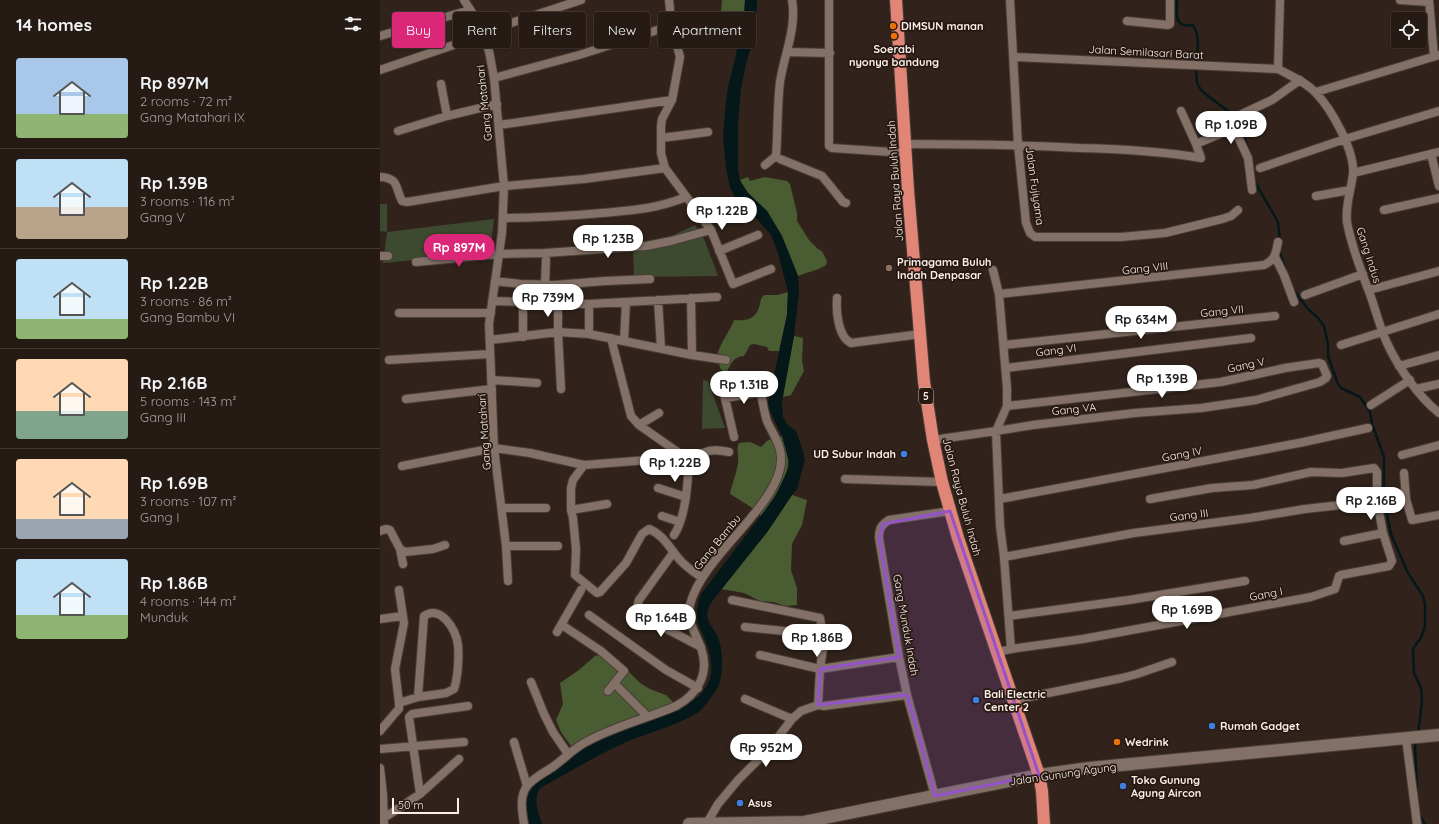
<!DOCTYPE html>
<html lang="en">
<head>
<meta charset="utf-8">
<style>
	body { margin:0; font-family:Quicksand,sans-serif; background:#2d231d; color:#f1f3f6; height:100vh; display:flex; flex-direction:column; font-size:15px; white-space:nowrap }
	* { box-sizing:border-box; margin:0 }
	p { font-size:13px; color:#a3a1a0 }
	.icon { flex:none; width:22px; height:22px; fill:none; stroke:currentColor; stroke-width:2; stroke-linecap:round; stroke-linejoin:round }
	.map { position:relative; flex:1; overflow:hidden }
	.side { display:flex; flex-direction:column; background:#251a14; width:380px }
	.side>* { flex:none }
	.banner { position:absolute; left:12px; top:12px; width:380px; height:36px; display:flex; gap:8px }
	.fabs { position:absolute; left:1011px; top:12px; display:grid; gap:8px }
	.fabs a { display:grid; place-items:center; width:36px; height:36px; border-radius:4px; background:#251a14; box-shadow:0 1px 3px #0004,0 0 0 1px #423834; font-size:20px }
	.scale { position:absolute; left:12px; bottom:10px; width:67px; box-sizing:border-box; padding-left:4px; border:2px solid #faefea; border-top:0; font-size:11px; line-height:14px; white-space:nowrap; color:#faefea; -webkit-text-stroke:3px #271911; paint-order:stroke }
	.price { position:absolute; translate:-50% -34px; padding:0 9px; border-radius:14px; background:#fff; color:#222; font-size:13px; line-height:26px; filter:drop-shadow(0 1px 2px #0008) }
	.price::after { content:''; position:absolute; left:50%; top:24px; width:12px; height:9px; margin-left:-6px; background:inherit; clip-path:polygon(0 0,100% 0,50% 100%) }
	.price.selected { background:#db2777; color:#fff }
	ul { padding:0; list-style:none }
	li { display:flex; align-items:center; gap:12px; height:100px; padding:0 16px }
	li+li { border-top:1px solid #423834 }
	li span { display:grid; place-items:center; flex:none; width:112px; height:80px; border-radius:4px; color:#555 }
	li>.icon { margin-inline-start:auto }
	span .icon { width:48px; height:48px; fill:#fffc; stroke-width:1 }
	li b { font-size:17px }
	h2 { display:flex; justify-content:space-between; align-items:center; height:48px; padding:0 16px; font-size:17px }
	.pill { padding:0 14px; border-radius:4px; background:#251a14; box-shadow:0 1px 3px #0004,0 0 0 1px #423834; font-size:14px; line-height:36px }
	.pill.selected { background:#db2777; color:#fff }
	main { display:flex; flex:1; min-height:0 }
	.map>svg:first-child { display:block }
</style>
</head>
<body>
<main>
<section class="side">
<h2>14 homes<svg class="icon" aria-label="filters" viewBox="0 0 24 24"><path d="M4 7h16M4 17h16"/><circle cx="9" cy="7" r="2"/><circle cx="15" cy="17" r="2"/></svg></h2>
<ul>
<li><span style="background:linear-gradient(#a9c7e8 70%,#8fb573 0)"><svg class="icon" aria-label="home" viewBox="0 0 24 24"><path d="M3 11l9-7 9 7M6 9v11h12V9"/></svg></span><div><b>Rp 897M</b><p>2 rooms · 72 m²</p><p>Gang Matahari IX</p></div></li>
<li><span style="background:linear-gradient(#bfe0f5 60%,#b9a48a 0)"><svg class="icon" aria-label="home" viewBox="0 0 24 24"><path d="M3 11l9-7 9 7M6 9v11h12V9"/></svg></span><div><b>Rp 1.39B</b><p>3 rooms · 116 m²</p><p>Gang V</p></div></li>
<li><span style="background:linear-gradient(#bfe0f5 75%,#8fb573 0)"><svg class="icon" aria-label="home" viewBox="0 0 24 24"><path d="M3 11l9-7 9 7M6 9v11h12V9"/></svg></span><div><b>Rp 1.22B</b><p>3 rooms · 86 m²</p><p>Gang Bambu VI</p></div></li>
<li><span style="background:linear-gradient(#ffd9b3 65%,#7fa58c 0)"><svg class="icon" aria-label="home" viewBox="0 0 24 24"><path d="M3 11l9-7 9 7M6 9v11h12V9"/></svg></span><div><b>Rp 2.16B</b><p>5 rooms · 143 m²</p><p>Gang III</p></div></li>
<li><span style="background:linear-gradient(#ffd9b3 75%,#9aa5b1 0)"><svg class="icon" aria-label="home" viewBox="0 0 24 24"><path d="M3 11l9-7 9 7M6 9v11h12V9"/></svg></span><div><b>Rp 1.69B</b><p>3 rooms · 107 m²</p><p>Gang I</p></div></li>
<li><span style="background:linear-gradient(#bfe0f5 70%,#8fb573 0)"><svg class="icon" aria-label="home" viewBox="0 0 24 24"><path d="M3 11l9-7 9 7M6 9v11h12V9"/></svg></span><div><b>Rp 1.86B</b><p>4 rooms · 144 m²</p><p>Munduk</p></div></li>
</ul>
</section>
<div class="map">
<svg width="1059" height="824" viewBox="0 0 1059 824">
	<rect width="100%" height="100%" fill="#31231b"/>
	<path fill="#3e4a2f" d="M0,204H7V232L114,219L110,253L3,263L7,232L0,231Z
		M315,225L325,241L338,276L254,277L253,245L285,239Z
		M323,380L328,381L345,428L322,429Z"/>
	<path fill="#4a5c32" d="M342,0H365L364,17L360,38C349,33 341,26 341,13C341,9 342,5 342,0Z
		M368,177L370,181L385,177L407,181L410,184L417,213V221L429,240L438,249L442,251L447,261L446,265C437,271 427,272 418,276L402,236L387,211L368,193L360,180Z
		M408,292L407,315L399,351H389L387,347L374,344L370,345L364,356C353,357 352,363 347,371H343L340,368C339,363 337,356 338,352C342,340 350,331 354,320C364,321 374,320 378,310C381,304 379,300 384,295H397Z
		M414,336L423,338L422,361L424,371L411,395L403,397Z
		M402,436C404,444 409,454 408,463C408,478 390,504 381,516L371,507L350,494C352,483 357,473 358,462C359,455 356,449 359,443L370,442L381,447L388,440Z
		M412,495L427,500L422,525L412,544L411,570L417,588V605L405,606L394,602L380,601L364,593L341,589L388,531Z
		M223,654L234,657L260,683L270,689L286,695L300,709L233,732L196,753L181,732L176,720L183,704L180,683L199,670L215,656Z"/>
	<path fill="#04181a" d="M365,0H377L376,30L366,64L361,89L358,123V170L360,180L363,186L368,193L387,211L402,236L418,276L419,292L414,336L402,401L403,417L407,424L416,431L422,448L425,460L417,489L412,495L388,531L330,604C322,621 334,626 339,640C343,652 343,673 339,685C337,690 323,709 319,712C298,725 274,731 251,740C220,753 190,772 160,788C153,800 158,812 162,824H149C138,792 151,786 175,768C193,755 212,743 232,733C259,720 310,714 326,687C336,671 330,651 323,635C322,631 319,628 318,624C316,614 317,603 321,594L395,497L408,469L409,463L407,455L402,436L389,409L388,403L407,315L408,292L398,253L391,235L371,212L355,197L350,188L346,168L343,138L345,110L348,86L355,59L364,17Z"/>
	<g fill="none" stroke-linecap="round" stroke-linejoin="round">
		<path stroke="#04181a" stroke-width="2.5" d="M797,0C797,14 793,28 813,25L817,34L818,42L816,70L817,83L821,90L828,96L860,120L868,150
			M875,182L898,222L900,241
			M899,250L905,268
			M912,288L928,309L938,318L944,326L948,344V356L958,384L961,388L980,397L990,412L992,424L1004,457V499L1011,534L1028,573L1043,596L1045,604V626L1041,638L1034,647L1033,651L1034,673L1041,688L1042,702L1038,734
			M1036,740L1035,744L1037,791
			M1040,816L1045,824"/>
		<defs>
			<path id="street" d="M84,0L93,14L109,51L114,78L124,186L122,233L109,324L114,448L126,546L128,581
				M449,0V146L452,148L525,153
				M630,0L638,145L646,223L650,233L655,237H741L785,233L842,219L851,216L858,210
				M1020,0L1049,2
				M1049,0L1054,56
				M747,21L788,25L790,24V0
				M0,36L90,10
				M407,52L450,53
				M634,57L898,69C911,76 926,82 936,93C952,110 975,151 973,174C971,191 965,205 967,222C971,245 980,268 988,289C995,306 999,326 1007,343C1018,367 1038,396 1059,413
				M898,69L900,0
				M0,70L103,35L131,23L201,0
				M114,78L199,55L287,27
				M61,84L67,116
				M936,92L1059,55
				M119,125L292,100
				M854,128L849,120L892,100L920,80
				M18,131L67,116L117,104
				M281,138L328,132
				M525,144C583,144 642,145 700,148C741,149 781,151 821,158L816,144L801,111
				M816,144L854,128L868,158L872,190
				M1051,154L1059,186
				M400,159L442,176L451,187L463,202L466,203
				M385,165L396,156C398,132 397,107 400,82C404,55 417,28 412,0
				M285,168L281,153V126L282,119L292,100L300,57L297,46L287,27C292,19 290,9 289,0
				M880,168L965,139L1059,111
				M973,173L1059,152
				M0,177C19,178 15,187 22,201L27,202L124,186L204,179L285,168L331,230L353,284L391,269
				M936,196L970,190
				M1004,210L1059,198
				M123,218C156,218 189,216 222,213C254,210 276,209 306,197
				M339,251L378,235
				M0,256H8
				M895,257L904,275L914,302
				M36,262L119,254L165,253L266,246L291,241L331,230
				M115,281L141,284L175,285L225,281L270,279
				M165,284L166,260
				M989,290L1059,271
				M619,294L884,265C895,260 896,253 898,242
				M925,295L983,274
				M311,298L312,355
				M457,298C456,311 458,337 471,343L541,334
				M278,300L281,348
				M112,301L209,304L337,297
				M178,303V332L181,389
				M209,304V334
				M19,313H111
				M143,337V303
				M231,338L251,416L259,425L309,460C326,451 330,448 349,452
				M110,340L178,332L209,334L312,355L346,360
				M244,341L246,302
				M624,345L895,316
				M961,345L1059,314
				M9,360L110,354
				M1019,366L1059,355
				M626,368L871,338
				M112,380L157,383
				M1036,389L1059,384
				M26,399L112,389
				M991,405L1030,380
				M259,425L279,413
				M553,440L616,431L627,406V388L619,294L613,270
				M1022,455L1059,445
				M204,465L268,460
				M22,466L114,448L150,453L204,465L193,480L191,488V510L193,518L196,549L195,575L217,593L220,592L246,563L262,534L269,529C284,535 290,549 300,560C306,567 314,572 322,578
				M1024,473L1026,499L1032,520L1059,515
				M465,479L562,482
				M278,488L306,497
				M620,499L919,443L988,428
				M122,508H166
				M191,510L227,504
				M282,516L300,522
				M0,531L6,529L10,530L20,549L25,552L53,549L65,545
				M294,535C306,517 308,481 309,460
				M964,541L1003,533
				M126,546H178
				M20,549L23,564
				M293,553L259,600C257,606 256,610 260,615L321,647
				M624,557L754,533L870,518L925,509L997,501
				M352,600L440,618L444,642L440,669L519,657
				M209,615L286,670L318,688
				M629,616L749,600L865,581
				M0,619L23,616
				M182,625L221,651L244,671L228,691
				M365,627L443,635
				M177,632L201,590
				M631,649L703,639L931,597L955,589L959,576L961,575L1009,566L1012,561L1003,533L997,501V472L994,468L962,473L931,472L873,485L832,488L770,499
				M618,652L631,649L624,557L620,526L616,431L653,425L755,413L821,408L876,400L940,382L946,378L947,376L942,364L939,363L905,368L841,382L627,406
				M380,655L440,669L438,705
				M151,682L164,714L173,732L188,754
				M234,683L267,716
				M365,699L412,719
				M634,700L742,678L757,674L792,662
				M19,703L38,697L66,693L74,689C78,678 79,656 78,645C76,630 61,604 44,616L38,697
				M0,731L16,712L19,709V703L15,669L24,623L19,590
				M1026,738L1037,824
				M134,742L147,786
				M0,749L84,742
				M0,768L3,795L4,824
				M40,794L29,717L32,714L88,706
				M555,796L527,695L519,657L499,538C499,529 501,525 509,520L570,511
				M0,819L4,818L40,794L79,759
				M327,823L338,804L358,780L389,749L412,719L421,711L438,705L444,706L527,695
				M144,824C142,811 139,797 147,786C154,777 166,772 174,766C185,758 194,748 206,742C234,726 266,719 296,706C318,694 330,673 321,648C316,633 306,621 310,605C321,556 404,503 401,457C401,444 392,433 387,421C384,412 383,403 381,394L376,393L345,398L354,437"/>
			<path id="secondary" d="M309,824L424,822L659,775L709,768L1059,735"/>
			<path id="highway" d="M516,0L528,190L544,382L553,440L562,482L578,538L659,775L662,791L664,824"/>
		</defs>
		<use href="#street" stroke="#4a3e37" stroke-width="10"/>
		<use href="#secondary" stroke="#4a3e37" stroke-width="14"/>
		<use href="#highway" stroke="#4a3e37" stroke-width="14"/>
		<use href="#street" stroke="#837167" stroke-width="8"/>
		<use href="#secondary" stroke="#837167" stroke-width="12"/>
		<use href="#highway" stroke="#e18576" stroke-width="12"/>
	</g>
	<path fill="#9453c8" fill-opacity="0.2" stroke="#9453c8" stroke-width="3" stroke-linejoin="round" d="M570,511L659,775L555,796L527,695L438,705L440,669L519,657L499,538L503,524Z"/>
	<g fill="#e8710a" stroke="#271911" stroke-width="1.5">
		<circle cx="513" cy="26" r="4"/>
		<circle cx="514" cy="36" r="4"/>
		<circle cx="737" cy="742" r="4"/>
	</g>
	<circle fill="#8d6e63" stroke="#271911" stroke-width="1.5" cx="509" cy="268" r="4"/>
	<g fill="#3f7fe0" stroke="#271911" stroke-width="1.5">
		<circle cx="524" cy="454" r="4"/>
		<circle cx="596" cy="700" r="4"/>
		<circle cx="832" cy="726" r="4"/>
		<circle cx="743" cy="786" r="4"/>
		<circle cx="360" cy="803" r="4"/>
	</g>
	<g text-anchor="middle" stroke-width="3.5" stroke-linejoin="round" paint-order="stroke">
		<rect fill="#271911" stroke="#bbafa9" stroke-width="1" x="539" y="388" width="14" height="16" rx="3"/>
		<g font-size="10" font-weight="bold" fill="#faefea">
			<text x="546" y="400">5</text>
		</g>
		<g font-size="11" font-weight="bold" fill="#faefea" stroke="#271911" text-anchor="start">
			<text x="521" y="30">DIMSUN manan</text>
			<text x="514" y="53" text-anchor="middle">Soerabi<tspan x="514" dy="13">nyonya bandung</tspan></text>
			<text x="517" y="266">Primagama Buluh<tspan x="517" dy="13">Indah Denpasar</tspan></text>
			<text x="516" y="458" text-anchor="end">UD Subur Indah</text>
			<text x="604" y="698">Bali Electric<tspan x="604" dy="13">Center 2</tspan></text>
			<text x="840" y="730">Rumah Gadget</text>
			<text x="745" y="746">Wedrink</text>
			<text x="751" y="784">Toko Gunung<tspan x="751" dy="13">Agung Aircon</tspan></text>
			<text x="368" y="807">Asus</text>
		</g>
		<g font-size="11" fill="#faefea" stroke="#271911">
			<text transform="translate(766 52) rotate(3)" y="4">Jalan Semilasari Barat</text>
			<text transform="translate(104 103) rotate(-96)" y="4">Gang Matahari</text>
			<text transform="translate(515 181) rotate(-94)" y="4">Jalan Raya Buluh Indah</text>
			<text transform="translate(655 186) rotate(82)" y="4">Jalan Fujiyama</text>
			<text transform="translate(989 255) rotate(72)" y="4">Gang Indus</text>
			<text transform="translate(765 268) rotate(-6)" y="4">Gang VIII</text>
			<text transform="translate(842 311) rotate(-6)" y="4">Gang VII</text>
			<text transform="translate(676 350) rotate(-7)" y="4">Gang VI</text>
			<text transform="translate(866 365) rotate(-12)" y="4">Gang V</text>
			<text transform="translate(694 409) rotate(-6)" y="4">Gang VA</text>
			<text transform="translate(104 432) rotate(-94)" y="4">Gang Matahari</text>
			<text transform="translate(802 454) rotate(-11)" y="4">Gang IV</text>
			<text transform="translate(582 497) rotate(75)" y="4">Jalan Raya Buluh Indah</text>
			<text transform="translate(809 515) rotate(-7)" y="4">Gang III</text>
			<text transform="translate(337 542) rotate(-51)" y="4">Gang Bambu</text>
			<text transform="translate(886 594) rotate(-11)" y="4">Gang I</text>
			<text transform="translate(526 625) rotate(80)" y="4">Gang Munduk Indah</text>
			<text transform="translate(683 774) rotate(-8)" y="4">Jalan Gunung Agung</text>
		</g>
	</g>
</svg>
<div class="fabs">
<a><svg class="icon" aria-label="locate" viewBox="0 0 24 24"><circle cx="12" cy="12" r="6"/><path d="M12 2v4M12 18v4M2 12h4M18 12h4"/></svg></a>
</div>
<div class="scale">50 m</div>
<b class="price" style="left:851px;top:145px">Rp 1.09B</b>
<b class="price" style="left:342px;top:231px">Rp 1.22B</b>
<b class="price" style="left:228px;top:259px">Rp 1.23B</b>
<b class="price selected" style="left:79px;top:268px">Rp 897M</b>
<b class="price" style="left:168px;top:318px">Rp 739M</b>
<b class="price" style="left:761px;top:340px">Rp 634M</b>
<b class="price" style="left:782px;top:399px">Rp 1.39B</b>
<b class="price" style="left:364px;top:405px">Rp 1.31B</b>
<b class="price" style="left:295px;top:483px">Rp 1.22B</b>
<b class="price" style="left:991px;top:521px">Rp 2.16B</b>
<b class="price" style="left:807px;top:630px">Rp 1.69B</b>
<b class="price" style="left:281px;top:638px">Rp 1.64B</b>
<b class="price" style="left:437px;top:658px">Rp 1.86B</b>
<b class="price" style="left:386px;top:768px">Rp 952M</b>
<div class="banner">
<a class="pill selected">Buy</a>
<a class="pill">Rent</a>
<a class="pill">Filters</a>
<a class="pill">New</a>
<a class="pill">Apartment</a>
</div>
</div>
</main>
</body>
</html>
